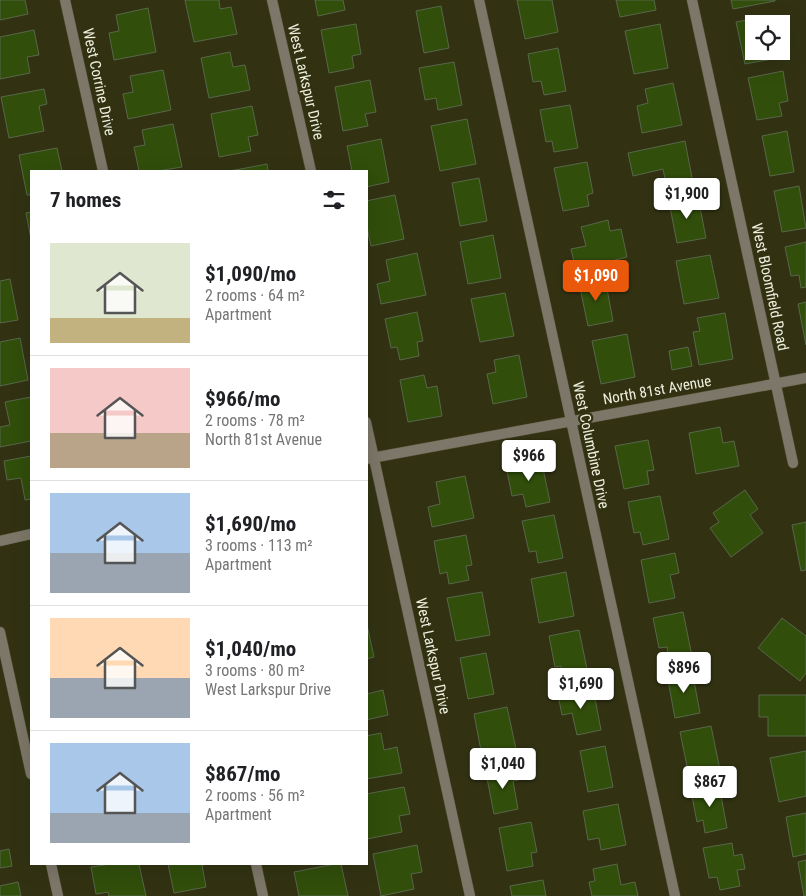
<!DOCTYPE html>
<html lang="en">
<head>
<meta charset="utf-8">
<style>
	body { margin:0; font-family:"Roboto Condensed",sans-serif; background:#f2f2f2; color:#202124; height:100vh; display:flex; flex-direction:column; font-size:19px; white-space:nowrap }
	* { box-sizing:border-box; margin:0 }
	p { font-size:16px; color:#757577 }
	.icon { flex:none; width:28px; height:28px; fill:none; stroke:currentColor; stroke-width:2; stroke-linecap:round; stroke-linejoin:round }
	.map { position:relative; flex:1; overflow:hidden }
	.details { position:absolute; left:30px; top:170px; width:338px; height:695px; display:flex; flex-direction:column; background:#fff; border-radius:0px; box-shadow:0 5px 20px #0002 }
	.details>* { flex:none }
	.tools { position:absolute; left:745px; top:15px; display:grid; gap:10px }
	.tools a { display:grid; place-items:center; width:45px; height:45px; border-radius:0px; background:#fff; box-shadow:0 5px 20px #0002; font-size:25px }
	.price { position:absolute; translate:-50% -42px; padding:0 11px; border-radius:5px; background:#fff; color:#222; font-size:16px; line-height:32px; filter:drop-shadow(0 1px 2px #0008) }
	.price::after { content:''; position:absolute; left:50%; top:30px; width:15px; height:11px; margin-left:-8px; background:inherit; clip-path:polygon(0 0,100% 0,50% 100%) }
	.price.selected { background:#ea580c; color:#fff }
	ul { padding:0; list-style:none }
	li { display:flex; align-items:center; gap:15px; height:125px; padding:0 20px }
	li+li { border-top:1px solid #e0e0e0 }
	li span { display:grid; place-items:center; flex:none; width:140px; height:100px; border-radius:0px; color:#555 }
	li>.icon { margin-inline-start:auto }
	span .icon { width:60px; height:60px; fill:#fffc; stroke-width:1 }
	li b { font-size:21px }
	h2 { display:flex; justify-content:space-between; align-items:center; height:60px; padding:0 20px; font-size:21px }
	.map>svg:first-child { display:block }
</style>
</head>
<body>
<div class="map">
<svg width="806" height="896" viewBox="0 0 806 896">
	<rect width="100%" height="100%" fill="#323213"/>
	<path fill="#314e0b" stroke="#58674a" d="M0,0H25L28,14L0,20Z
		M185,0H219L220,9L231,7L237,34L194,42Z
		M315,0H343L345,10L318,16Z
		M517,0H552L558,32L525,39Z
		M616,0H654L656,10L620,17Z
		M731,0H775V1L733,9Z
		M441,6L449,48L424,53L416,11Z
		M148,8L156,52L114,60L109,33L119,31L116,15Z
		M763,17L764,24H754V51H771L772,59L745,64L736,22Z
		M356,24L361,54L352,56L354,68L329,73L321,30Z
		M660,24L668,68L634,74L625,31Z
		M34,30L39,55L27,57L30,73L0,79V37Z
		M558,48L566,91L544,95L541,81L533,82L528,54Z
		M230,52L233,67L245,65L250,90L209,98L201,58Z
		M454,62L462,105L438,110L436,98L425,100L419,68Z
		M163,70L171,110L128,119L123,94L133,92L130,76Z
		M783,71L788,101L779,103L782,116L757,120L748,78Z
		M370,80L376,112L365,114L368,126L343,131L335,87Z
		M673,83L682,125L642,133L637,106L648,103L645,89Z
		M44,89L47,104L39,106L44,131L9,138L1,97Z
		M570,105L578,148L554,152L552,141L546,142L540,110Z
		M252,106L258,135L248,137L251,151L219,157L211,114Z
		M467,119L476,164L440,171L431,126Z
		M173,124L182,167L158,171H139L134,147L145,145L142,130Z
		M787,131L794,172L770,176L762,136Z
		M381,139L389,182L366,187V171H352L347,146Z
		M685,141L693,183L667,188L663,169L633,176L628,153Z
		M57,148L62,171H31V195H27L19,155Z
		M587,162L593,193L587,195L589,206L563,211L554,168Z
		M267,164L268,171H230Z
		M479,178L487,221L460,226L452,183Z
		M799,186L806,228L782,232L774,191Z
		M395,195L404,239L371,246L366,223V201Z
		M698,197L706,238L677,243L669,202Z
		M31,212V239L26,213Z
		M608,220L610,231L621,229L627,257L576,270L571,249L586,246L581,227Z
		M493,235L501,278L468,284L460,242Z
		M806,242V287L801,288L799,275L791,276L785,247Z
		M417,253L426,295L381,304L377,284L390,281L386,260Z
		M710,255L719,298L684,304L676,261Z
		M605,278L613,321L588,326L579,283Z
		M10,279L18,320L0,323V281Z
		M505,293L514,336L480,342L471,299Z
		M806,302V345L798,304Z
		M417,312L423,341L417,342L419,356L400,360L397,347L391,348L385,319Z
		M725,313L733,359L699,365L693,332L700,331L697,318Z
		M627,334L635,377L601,384L592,341Z
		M20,338L28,380L0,386V342Z
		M688,347L692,366L672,370L669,351Z
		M519,355L527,397L493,404L487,374L496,372L494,360Z
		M424,375L427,388L437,386L442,416L408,422L400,380Z
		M31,397V441L0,447V427L10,425L5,402Z
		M720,427L723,443L734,441L739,466L696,474L689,433Z
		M648,440L654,470L647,471L649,484L624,489L615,446Z
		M31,456V499L25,500L21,478L7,480L4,461Z
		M541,459L550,502L526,507L523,494L512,496L506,466Z
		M465,476L474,518L432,527L428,507L440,504L436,482Z
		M745,490L758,509L750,515L763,533L731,557L710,528L719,522L713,513Z
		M660,496L669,539L643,545L640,532L634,533L628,502Z
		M554,515L563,558L538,563L536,551L529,552L522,521Z
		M806,522V570L801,571L792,525Z
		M466,535L472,565L466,566L469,580L449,584L447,572L440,574L434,541Z
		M675,553L679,573L670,575L675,598L649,603L641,560Z
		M566,572L574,616L539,623L531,579Z
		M482,592L490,635L456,641L447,598Z
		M683,612L692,656L669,660L667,647L659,648L653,618Z
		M782,618L806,636V673L800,681L758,648Z
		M366,620L374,657L366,659Z
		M579,630L588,674L563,679L561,666L555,667L549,636Z
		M486,653L494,694L468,699L460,658Z
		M692,670L700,713L675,718L667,675Z
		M593,688L601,730L577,735L572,713L562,715L558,695Z
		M383,690L388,715L366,720V691L367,694Z
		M759,695H806V736H768V717H759Z
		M507,707L516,749L482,756L474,714Z
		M711,726L720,770L689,776L680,732Z
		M381,733L384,750L397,747L402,773L366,779V736Z
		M605,746L613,787L588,792L580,751Z
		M806,751V796L779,802L770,758Z
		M516,767L519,780L513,781L518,809L494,814L486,773Z
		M719,785L727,828L705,833L703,820L697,822L691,791Z
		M404,787L410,814L399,816L402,832L367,839L366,794Z
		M618,804L626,845L601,850L599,838L588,840L583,811Z
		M806,813V854L793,857L786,817Z
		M531,822L537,852L531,853L533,866L507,871L499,828Z
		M732,843L734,856L742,854L745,869L737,870L740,886L720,890L717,877L709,878L703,848Z
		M417,845L422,872L411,874L414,889L381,896L373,854Z
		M9,849L12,866L0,868V851Z
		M806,860V896H804L798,862Z
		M110,864H139L146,896H109L108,892L96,894L91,867Z
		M168,864H208L202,865L206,887L174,893Z
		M335,864H341L348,896H299L294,872Z
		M617,864L621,885L635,882L638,896H592L589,882L595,881L593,869Z
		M543,880L546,896H512L510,886Z
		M18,882L21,896H0V886Z"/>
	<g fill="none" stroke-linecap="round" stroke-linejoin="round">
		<defs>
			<path id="minor" d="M65,0L103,171
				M272,0L311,171
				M479,0L675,896
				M692,0L793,463
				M366,422L470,896
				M366,459L806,378
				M0,541L31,534
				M0,632L31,774
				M51,864L58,896
				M256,864L263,896"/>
		</defs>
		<use href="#minor" stroke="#505033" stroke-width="11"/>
		<use href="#minor" stroke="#7d7769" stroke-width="10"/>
	</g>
	<g text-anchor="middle" stroke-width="4.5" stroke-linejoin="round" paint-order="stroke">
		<g font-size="15" fill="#eeefdd" stroke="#323213">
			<text transform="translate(99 82) rotate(78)" y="5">West Corrine Drive</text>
			<text transform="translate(306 82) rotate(77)" y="5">West Larkspur Drive</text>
			<text transform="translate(770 287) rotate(78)" y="5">West Bloomfield Road</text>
			<text transform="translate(657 390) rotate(-10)" y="5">North 81st Avenue</text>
			<text transform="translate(591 445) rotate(78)" y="5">West Columbine Drive</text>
			<text transform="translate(433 656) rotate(78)" y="5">West Larkspur Drive</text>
		</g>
	</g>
</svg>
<div class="tools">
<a><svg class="icon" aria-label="locate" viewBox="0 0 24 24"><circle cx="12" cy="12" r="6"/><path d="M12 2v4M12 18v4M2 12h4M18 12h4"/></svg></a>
</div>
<b class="price" style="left:687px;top:220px">$1,900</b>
<b class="price selected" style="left:596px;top:302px">$1,090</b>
<b class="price" style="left:529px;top:482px">$966</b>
<b class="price" style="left:684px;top:694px">$896</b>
<b class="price" style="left:581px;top:710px">$1,690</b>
<b class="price" style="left:503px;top:790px">$1,040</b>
<b class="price" style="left:710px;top:808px">$867</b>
<section class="details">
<h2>7 homes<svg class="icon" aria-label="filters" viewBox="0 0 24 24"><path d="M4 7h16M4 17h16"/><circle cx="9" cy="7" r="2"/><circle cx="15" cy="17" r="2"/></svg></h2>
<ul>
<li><span style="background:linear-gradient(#dfe7d0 75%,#c2b280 0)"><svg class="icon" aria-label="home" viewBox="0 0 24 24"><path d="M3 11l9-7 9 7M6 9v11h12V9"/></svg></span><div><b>$1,090/mo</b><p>2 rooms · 64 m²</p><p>Apartment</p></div></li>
<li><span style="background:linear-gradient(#f6c9c9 65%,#b9a48a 0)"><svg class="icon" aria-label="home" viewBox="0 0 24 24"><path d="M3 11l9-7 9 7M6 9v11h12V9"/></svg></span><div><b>$966/mo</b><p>2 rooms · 78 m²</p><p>North 81st Avenue</p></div></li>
<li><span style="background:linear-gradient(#a9c7e8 60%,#9aa5b1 0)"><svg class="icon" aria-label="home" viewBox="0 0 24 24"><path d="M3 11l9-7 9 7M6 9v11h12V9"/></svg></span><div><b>$1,690/mo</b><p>3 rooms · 113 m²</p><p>Apartment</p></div></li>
<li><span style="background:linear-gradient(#ffd9b3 60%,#9aa5b1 0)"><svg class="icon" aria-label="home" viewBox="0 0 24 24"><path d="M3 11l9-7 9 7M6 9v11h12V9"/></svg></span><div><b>$1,040/mo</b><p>3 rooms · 80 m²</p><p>West Larkspur Drive</p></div></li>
<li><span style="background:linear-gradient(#a9c7e8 70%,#9aa5b1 0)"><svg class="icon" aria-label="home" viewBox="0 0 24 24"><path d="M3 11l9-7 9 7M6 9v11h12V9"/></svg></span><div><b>$867/mo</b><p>2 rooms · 56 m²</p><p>Apartment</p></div></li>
</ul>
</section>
</div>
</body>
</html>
